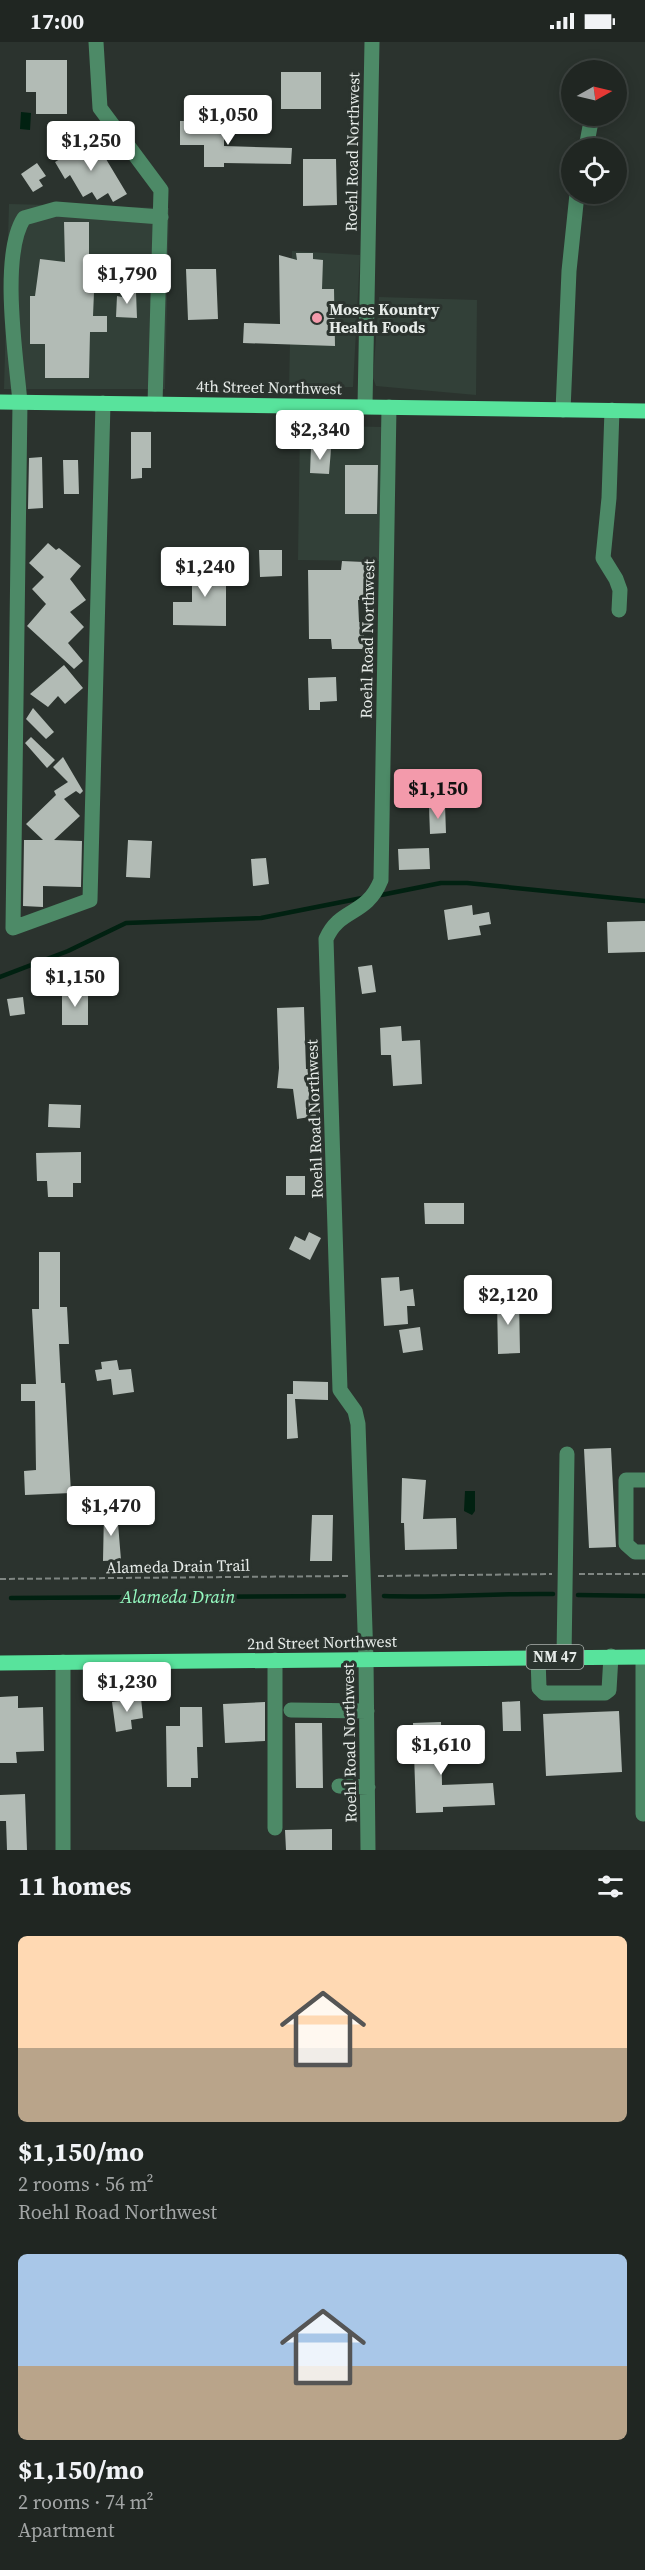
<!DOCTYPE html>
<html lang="en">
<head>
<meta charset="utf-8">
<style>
	body { margin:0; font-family:"Source Serif 4",serif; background:#282e2a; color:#f1f3f6; height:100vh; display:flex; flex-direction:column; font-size:22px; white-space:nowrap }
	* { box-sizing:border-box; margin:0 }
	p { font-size:20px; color:#a2a5a5 }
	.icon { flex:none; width:33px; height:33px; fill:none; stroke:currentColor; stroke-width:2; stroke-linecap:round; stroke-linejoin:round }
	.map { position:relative; height:1808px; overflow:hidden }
	.side { display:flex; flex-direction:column; background:#202622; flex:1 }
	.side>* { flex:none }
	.needle { width:39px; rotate:82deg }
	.controls { position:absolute; left:561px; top:18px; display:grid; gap:12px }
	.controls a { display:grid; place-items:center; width:66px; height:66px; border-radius:50%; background:#202622; box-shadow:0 3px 15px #0003,0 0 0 2px #3d4340; font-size:30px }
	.price { position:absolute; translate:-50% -51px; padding:0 14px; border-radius:6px; background:#fff; color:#222; font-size:20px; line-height:39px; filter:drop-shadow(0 2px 3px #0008) }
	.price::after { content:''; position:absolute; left:50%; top:36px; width:18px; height:14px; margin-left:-9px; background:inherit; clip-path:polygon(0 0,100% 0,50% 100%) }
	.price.current { background:#f39aab; color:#111 }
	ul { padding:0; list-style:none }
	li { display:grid; align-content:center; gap:12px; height:318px; padding:0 18px }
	li span { display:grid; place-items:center; height:186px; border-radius:9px; color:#555 }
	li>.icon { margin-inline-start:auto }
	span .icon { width:108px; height:108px; fill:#fffc; stroke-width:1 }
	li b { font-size:26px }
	h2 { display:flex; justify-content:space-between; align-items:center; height:72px; padding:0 18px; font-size:26px }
	.status { display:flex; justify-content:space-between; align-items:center; height:42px; padding:0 30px; background:#202622; direction:ltr }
	.status svg { height:16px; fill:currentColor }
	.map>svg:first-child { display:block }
</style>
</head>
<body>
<div class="status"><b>17:00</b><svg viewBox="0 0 49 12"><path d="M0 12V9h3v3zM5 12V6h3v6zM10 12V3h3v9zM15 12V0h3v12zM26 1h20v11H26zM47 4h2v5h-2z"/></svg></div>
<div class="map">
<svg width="645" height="1808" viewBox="0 0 645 1808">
	<rect width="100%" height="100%" fill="#2b332e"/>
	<path fill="#324038" d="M9,162L169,166L165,347H4Z
		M292,209L360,213L353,345L289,346Z
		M379,255L477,258L476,353L376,344L373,336Z
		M300,383L381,385L379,519L298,518Z"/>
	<path fill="#012111" d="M21,70L31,71L30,88L20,87Z
		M465,1449H475V1469L472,1473L464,1469Z"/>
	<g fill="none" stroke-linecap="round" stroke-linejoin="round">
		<path stroke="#012111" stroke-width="4.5" d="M381,853L441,841H467L645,859
			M0,935L68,909L126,881L261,876L362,856
			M578,1553L645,1554
			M384,1554C441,1556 496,1551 553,1552
			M11,1556L344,1554"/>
	</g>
	<path fill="#b2bbb5" d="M26,18H67V72H36V50H26Z
		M281,30H321V67H281Z
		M180,79H224V104L292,106L291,122L224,121V125H204V103H180Z
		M94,97L127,152L113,160L108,151L97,158L92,150L83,155L70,133L65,137L55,120Z
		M303,117H336L337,163L303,164Z
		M37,121L46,134L39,138L43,144L33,150L21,132Z
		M64,180H89V226H95L93,274H107V290H90L89,336H45V302H30V254H35L40,217L65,220Z
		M296,211H313V217L323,218L322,247H334L335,304L243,301L244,281L280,282L279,213L297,218Z
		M186,227H216L218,277L188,278Z
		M122,249L136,250L137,276L116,275L117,254L122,255Z
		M131,390H151V426H142V436L131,437Z
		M311,405L331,407L329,432L310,431Z
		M42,415L43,466L28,467L29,416Z
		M63,418H78L79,452H64Z
		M345,423H378L377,472H345Z
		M48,501L56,508L59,506L81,524L70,537L86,558L70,570L84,585L68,601L83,619L74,627L27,584L46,562L32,547L44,535L29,521Z
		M259,508H282V534L260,535Z
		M342,519L365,520L366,558H358L359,580H364V607H332L331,597H309L308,528H341Z
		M192,523H229V539H226V584L173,583V560H192Z
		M64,623L83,646L65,662L58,654L48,665L30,652Z
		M336,635L337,659L320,660V668H309L308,636Z
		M33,666L54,690L46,697L26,677Z
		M31,695L55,718L47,726L25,701Z
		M63,715L83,749L80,752L76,749L64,757L80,774L54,798L82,799L81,845L43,844V865L23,864L24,798H43L26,782L56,753L54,749L68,740L53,725Z
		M445,763L446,791L430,792L429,764Z
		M128,798L152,799L150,836L126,835Z
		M429,806L430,827L399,828L398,807Z
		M266,816L269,842L253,844L251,817Z
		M472,863L473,873L489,870L491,882L479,884L481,893L448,898L444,868Z
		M645,879V910L608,911L607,880Z
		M372,923L376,950L362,952L358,925Z
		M62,950H88V983H62Z
		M23,955L25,972L10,974L7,957Z
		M304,965L306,1027H310L309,1058L313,1057L316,1074L297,1077L293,1047L277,1046L279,1026L277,966Z
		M401,984L402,999L420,998L422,1042L393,1044L391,1013H381L380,986Z
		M49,1062L81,1063L80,1086L48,1085Z
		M81,1110V1141H73V1155H48L47,1139H37L36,1111Z
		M286,1134H305V1153H286Z
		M424,1161H464V1182H425Z
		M309,1190L321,1196L310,1218L289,1207L295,1194L305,1199Z
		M39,1210H60V1265H67L69,1302H59L61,1341H65L71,1451L25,1453L24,1429L36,1428L35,1359H21V1342H36L32,1267H39Z
		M399,1235L400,1249L413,1247L415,1264H407L408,1282L384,1284L381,1236Z
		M519,1257L520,1311L498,1312L497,1258Z
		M420,1285L423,1308L403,1311L399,1288Z
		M117,1318L119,1328L131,1327L134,1350L113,1353L111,1337L97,1339L95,1328L102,1327L101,1320Z
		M293,1339L328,1340V1358L295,1357L298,1396L287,1397V1352H293Z
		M611,1406L616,1505L589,1506L584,1407Z
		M402,1436L426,1438L423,1477L456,1476L457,1507L405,1508L404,1481H401Z
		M104,1469H117L121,1518L103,1519Z
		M312,1473H333L332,1519H310Z
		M18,1654V1666L43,1665L44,1709L16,1710L17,1721H0V1655Z
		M141,1656L143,1676L131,1678L132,1687L116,1690L112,1660Z
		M520,1659L521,1689H503L502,1660Z
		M265,1660V1699L225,1701L223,1662Z
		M180,1665H202L203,1705H197L198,1736H191V1745H167L166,1684H180Z
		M619,1669L622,1730L546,1734L543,1672Z
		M441,1680L442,1743L493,1741L495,1763L443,1765V1770L416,1771L413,1681Z
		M295,1681H322L323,1746H296Z
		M25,1752L27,1808H7L6,1779H0V1753Z
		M332,1787V1808H286L285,1788Z"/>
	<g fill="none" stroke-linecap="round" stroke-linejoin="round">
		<path stroke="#7f8682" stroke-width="2" stroke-dasharray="6 3" stroke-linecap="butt" d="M579,1532H645
			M378,1534L552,1532
			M0,1537L348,1534"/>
		<path stroke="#4d8a67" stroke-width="15" d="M96,0L100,66L161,148L155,362
			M586,106L592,74
			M103,361L90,858L13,886L20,360C16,315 0,213 24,176L56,167L161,175
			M365,364L372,0
			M563,368L569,229L577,152
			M612,368L609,456L603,516L616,537L620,548L619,568
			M645,1438H626V1502L635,1510H645
			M538,1615L539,1646L544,1651H605L609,1648L611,1614
			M564,1615L567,1412
			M643,1615V1772
			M291,1668L367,1669
			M339,1744L368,1745
			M275,1786V1618
			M63,1808V1620
			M368,1808L366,1617L358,1382L355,1369L340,1348L326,897C340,865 366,875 381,838L389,365"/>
		<path stroke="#58e39c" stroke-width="15" d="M0,360L645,369
			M0,1621L645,1615"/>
	</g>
	<circle fill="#f39aab" stroke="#2b332e" stroke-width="2" cx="317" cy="276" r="6"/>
	<g text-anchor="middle" stroke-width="6" stroke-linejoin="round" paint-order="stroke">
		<rect fill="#2b332e" stroke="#aeb4b0" stroke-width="1.5" x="526.5" y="1603" width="57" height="24" rx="4.5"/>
		<g font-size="15" font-weight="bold" fill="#e6ebe8">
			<text x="555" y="1620">NM 47</text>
		</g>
		<g font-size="16" fill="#e6ebe8" stroke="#2b332e">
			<text transform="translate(352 110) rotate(-89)" y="6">Roehl Road Northwest</text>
			<text transform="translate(269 345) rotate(1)" y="6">4th Street Northwest</text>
			<text transform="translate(367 597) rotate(-89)" y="6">Roehl Road Northwest</text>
			<text transform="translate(314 1077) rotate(-92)" y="6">Roehl Road Northwest</text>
			<text transform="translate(178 1524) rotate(-1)" y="6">Alameda Drain Trail</text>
			<text transform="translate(322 1600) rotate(-1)" y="6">2nd Street Northwest</text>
			<text transform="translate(349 1701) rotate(-91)" y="6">Roehl Road Northwest</text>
		</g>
		<g font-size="16" font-weight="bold" fill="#e6ebe8" stroke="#2b332e" text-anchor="start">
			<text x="329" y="273">Moses Kountry<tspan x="329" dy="18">Health Foods</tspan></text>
		</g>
		<g font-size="18" font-style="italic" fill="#95fac0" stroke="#2b332e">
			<text x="178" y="1561">Alameda Drain</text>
		</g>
	</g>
</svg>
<div class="controls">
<a><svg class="needle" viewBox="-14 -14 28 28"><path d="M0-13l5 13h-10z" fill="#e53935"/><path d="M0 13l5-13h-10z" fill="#a2a5a5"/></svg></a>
<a><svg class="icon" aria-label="locate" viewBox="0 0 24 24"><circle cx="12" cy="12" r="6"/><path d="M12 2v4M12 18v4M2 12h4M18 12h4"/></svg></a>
</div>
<b class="price" style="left:228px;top:104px">$1,050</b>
<b class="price" style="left:91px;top:130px">$1,250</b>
<b class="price" style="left:127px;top:263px">$1,790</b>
<b class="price" style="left:320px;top:419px">$2,340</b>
<b class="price" style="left:205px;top:556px">$1,240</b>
<b class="price current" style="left:438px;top:778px">$1,150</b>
<b class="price" style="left:75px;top:966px">$1,150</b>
<b class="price" style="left:508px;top:1284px">$2,120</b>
<b class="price" style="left:111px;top:1495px">$1,470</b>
<b class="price" style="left:127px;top:1671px">$1,230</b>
<b class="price" style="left:441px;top:1734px">$1,610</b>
</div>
<section class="side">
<h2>11 homes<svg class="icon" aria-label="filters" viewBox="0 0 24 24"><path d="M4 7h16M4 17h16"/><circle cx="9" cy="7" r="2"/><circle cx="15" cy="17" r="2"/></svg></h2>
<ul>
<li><span style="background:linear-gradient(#ffd9b3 60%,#b9a48a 0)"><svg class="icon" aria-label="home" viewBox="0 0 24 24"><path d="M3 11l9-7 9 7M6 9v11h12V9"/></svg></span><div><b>$1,150/mo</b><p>2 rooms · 56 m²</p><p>Roehl Road Northwest</p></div></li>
<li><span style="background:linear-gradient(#a9c7e8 60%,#b9a48a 0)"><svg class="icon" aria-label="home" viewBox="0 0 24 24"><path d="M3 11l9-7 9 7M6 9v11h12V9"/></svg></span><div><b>$1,150/mo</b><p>2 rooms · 74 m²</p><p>Apartment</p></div></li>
</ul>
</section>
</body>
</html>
